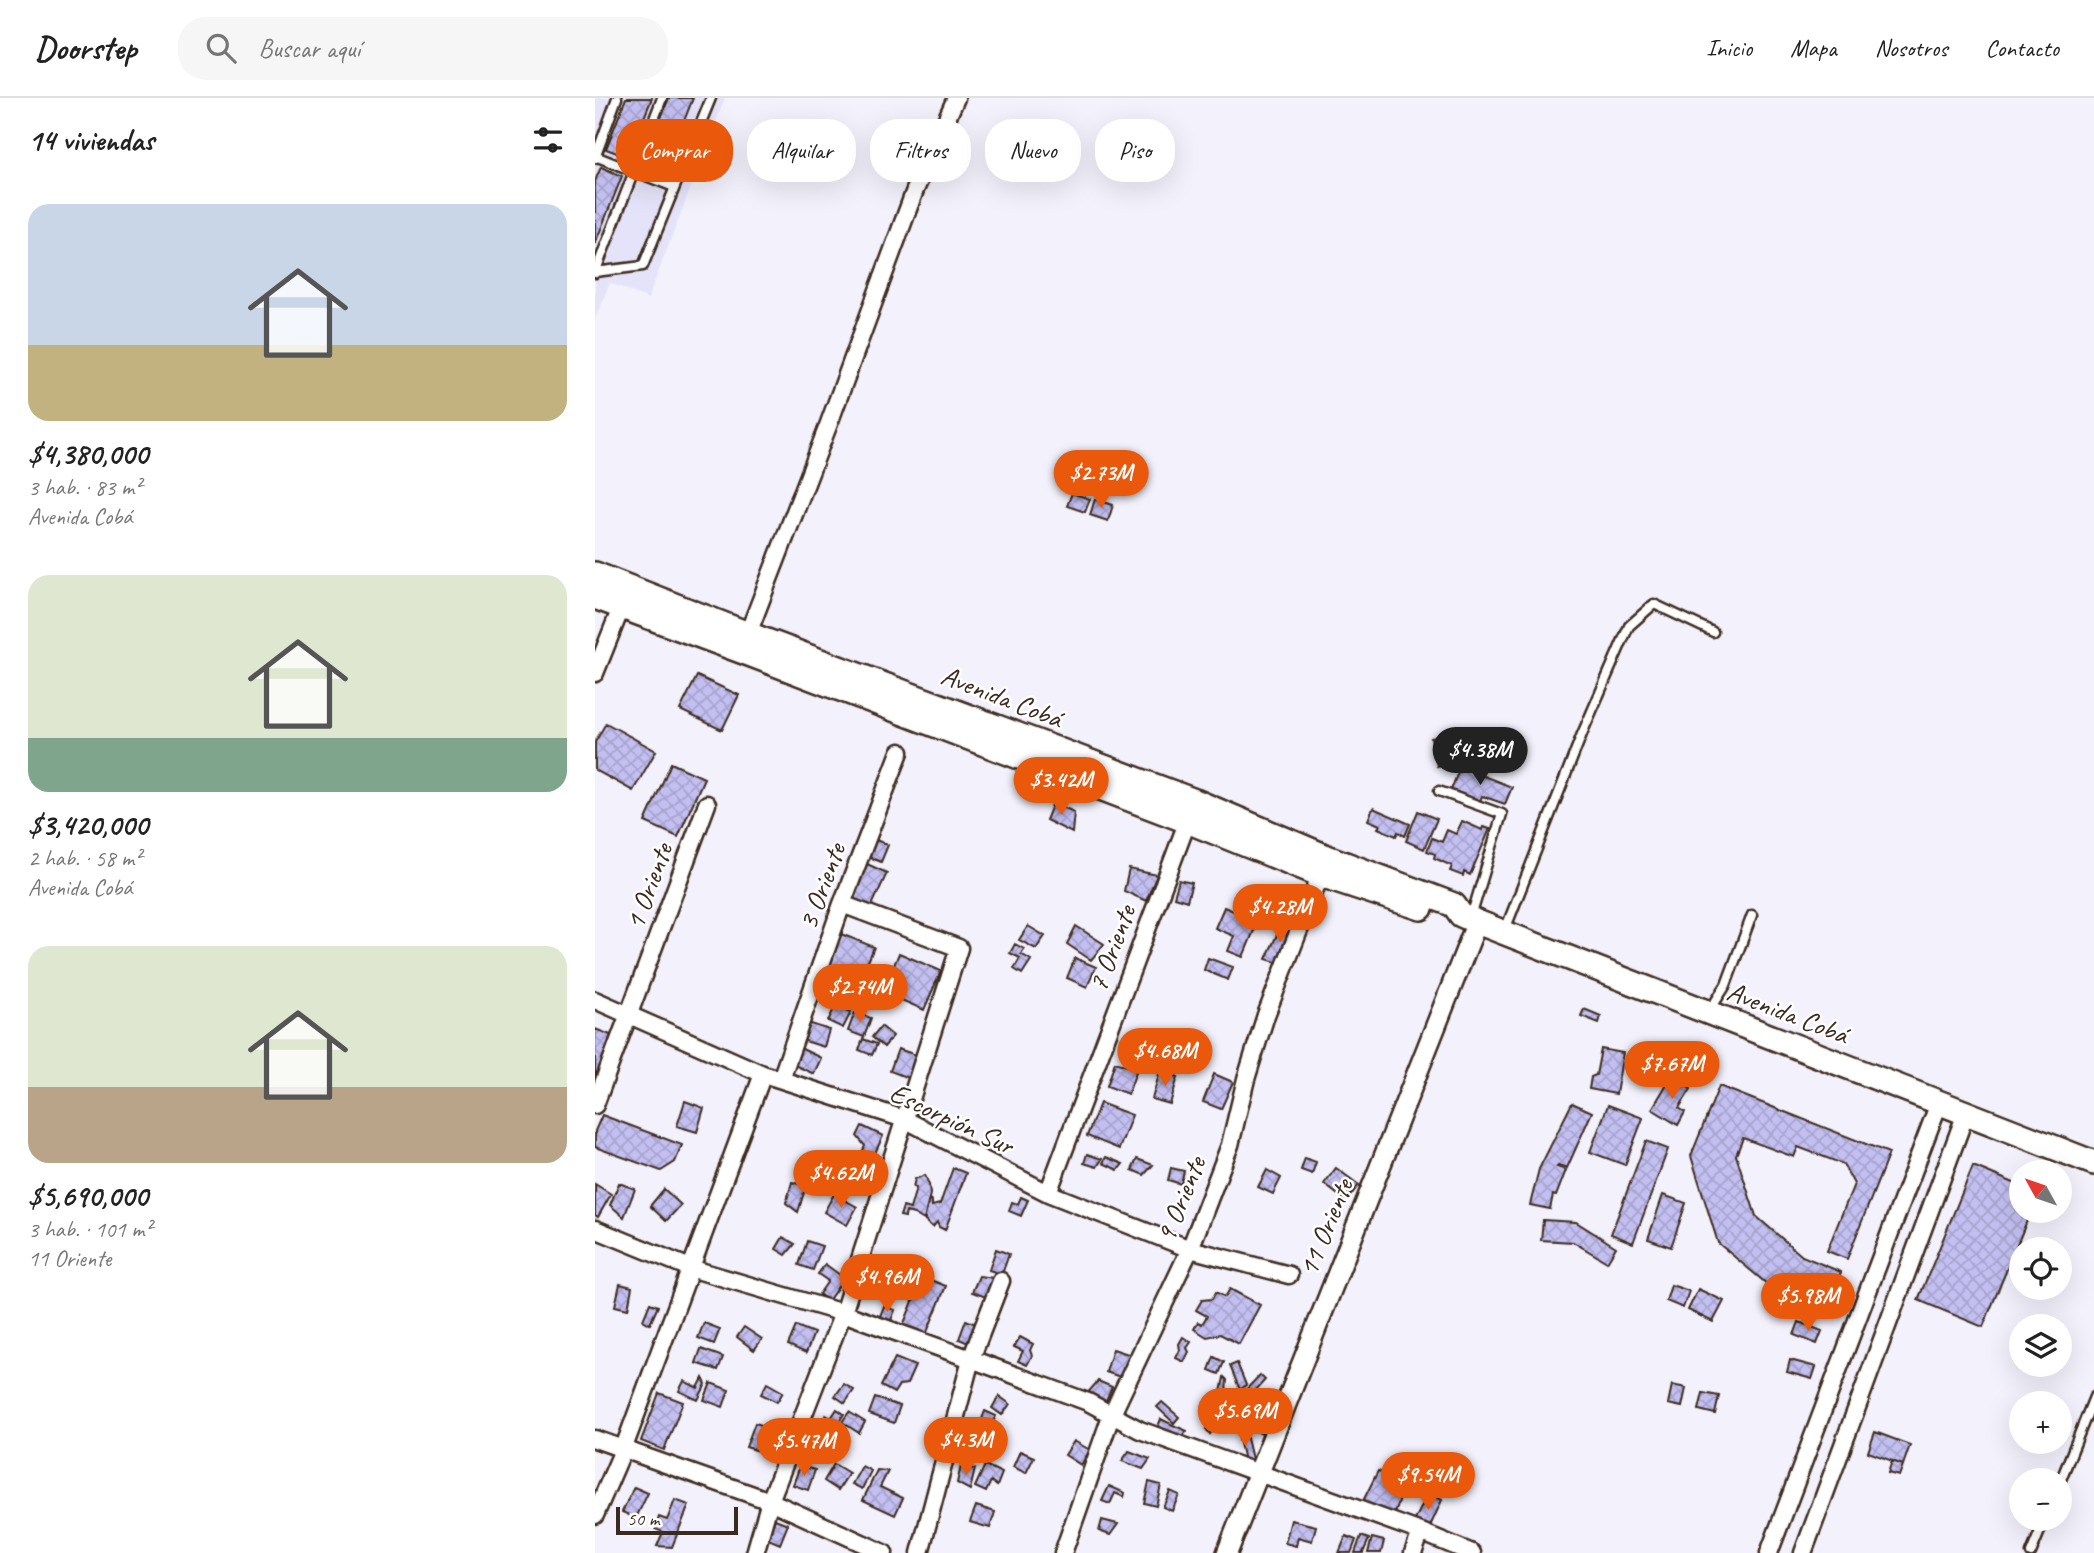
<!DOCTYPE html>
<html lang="es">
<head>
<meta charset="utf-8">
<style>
	body { margin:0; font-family:Caveat,sans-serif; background:#f6f6f6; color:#222; height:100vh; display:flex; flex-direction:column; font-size:26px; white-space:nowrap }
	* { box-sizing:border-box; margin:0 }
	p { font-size:23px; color:#767676 }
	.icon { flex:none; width:38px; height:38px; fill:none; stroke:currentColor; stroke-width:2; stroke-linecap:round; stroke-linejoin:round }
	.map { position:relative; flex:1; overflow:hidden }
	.drawer { display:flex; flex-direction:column; background:#fff; width:595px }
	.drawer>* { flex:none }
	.hud { position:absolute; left:21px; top:21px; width:665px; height:63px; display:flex; gap:14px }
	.needle { width:46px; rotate:310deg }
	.tools { position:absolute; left:1414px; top:1062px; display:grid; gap:14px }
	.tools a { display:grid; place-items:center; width:63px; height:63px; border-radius:50%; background:#fff; box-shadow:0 7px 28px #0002; font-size:35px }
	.scale { position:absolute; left:21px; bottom:18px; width:122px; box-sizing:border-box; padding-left:7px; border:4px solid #3b2a1e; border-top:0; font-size:19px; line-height:24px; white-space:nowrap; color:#3b2a1e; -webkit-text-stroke:5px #fff; paint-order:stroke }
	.price { position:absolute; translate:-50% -60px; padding:0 16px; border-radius:24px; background:#ea580c; color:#fff; font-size:23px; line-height:46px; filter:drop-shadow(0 2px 4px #0008) }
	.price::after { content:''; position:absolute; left:50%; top:42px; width:21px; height:16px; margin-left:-10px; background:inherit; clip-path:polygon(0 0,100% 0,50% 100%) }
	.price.current { background:#222; color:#fff }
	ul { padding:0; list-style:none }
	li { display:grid; align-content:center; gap:14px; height:371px; padding:0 28px }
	li span { display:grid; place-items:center; height:217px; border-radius:21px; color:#555 }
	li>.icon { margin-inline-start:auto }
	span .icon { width:126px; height:126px; fill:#fffc; stroke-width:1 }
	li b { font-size:30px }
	h2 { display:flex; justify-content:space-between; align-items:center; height:84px; padding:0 28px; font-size:30px }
	.chip { padding:0 24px; border-radius:28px; background:#fff; box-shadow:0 7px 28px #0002; font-size:24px; line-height:63px }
	.chip.current { background:#ea580c; color:#fff }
	header { display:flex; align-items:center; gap:42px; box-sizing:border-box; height:98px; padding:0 35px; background:#fff; border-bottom:2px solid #e0e0e0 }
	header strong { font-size:33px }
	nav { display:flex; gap:38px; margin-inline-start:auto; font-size:24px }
	.search { width:490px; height:63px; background:#f6f6f6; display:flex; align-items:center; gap:18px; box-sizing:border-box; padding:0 24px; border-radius:28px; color:#767676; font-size:26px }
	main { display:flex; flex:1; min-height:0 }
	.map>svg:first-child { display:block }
</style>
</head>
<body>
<header>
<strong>Doorstep</strong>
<div class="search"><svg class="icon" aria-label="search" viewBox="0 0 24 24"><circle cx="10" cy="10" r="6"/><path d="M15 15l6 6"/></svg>Buscar aquí</div>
<nav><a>Inicio</a><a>Mapa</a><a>Nosotros</a><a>Contacto</a></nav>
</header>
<main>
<section class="drawer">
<h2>14 viviendas<svg class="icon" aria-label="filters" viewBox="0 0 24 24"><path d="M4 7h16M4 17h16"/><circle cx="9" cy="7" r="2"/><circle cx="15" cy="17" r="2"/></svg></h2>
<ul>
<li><span style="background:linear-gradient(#c9d6e8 65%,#c2b280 0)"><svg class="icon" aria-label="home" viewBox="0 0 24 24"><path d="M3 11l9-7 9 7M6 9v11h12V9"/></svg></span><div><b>$4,380,000</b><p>3 hab. · 83 m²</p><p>Avenida Cobá</p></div></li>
<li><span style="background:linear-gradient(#dfe7d0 75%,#7fa58c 0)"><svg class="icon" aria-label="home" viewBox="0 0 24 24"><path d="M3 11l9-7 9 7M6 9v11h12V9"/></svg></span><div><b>$3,420,000</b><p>2 hab. · 58 m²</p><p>Avenida Cobá</p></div></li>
<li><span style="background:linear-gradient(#dfe7d0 65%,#b9a48a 0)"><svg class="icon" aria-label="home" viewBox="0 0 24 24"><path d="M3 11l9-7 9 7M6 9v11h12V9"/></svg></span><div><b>$5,690,000</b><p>3 hab. · 101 m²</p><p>11 Oriente</p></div></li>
</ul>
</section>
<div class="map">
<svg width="1499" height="1455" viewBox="0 0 1499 1455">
	<defs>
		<pattern id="building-cross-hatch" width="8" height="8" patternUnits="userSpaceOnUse" patternTransform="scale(1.75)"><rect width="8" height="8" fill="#c3bff1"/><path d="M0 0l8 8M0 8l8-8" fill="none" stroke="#a8a4ce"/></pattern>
	</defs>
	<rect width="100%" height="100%" fill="#f3f2fc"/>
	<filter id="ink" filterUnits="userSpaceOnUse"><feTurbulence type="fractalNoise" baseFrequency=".0143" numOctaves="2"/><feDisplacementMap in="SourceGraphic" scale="14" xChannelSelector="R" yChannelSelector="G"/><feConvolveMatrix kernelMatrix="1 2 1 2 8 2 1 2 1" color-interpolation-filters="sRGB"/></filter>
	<g filter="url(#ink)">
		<path fill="#e5e3f9" d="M0,0H130L53,201L15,185L0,221Z"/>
		<path fill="url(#building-cross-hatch)" stroke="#3b2a1e" stroke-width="2" d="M31,0H57L33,59L11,51Z
			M74,0H98L69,74L48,65Z
			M6,69L27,78L0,146V83Z
			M477,395L495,401L490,414L472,408Z
			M500,401L518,407L513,423L495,417Z
			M102,578L144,597L127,632L85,612Z
			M11,625L61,653L38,693L0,672V644Z
			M846,638L852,666L842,668L836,640Z
			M76,665L109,680L83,739L50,724Z
			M865,669L917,689L910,706L887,698L885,703L856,692Z
			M458,705L479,714L477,735L451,722Z
			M778,710L815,726L810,738L803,734L801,738L783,730L785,727L773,722Z
			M823,713L842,721L829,751L811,743Z
			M867,723L887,732L888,729L895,731L875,777L869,774L868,778L855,773L857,768L839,760L840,756L832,753L837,740L847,744L852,732L861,736Z
			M281,742L293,747L286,764L274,759Z
			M272,766L292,775L275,812L255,803Z
			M534,771L562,777L551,803L529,793Z
			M584,782L597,785L592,803L579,799Z
			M629,809L663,823L648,859L633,853L639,838L620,830Z
			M433,828L450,838L441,851L424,842Z
			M481,828L509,846L496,862L472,846Z
			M686,828L699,831L684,865L671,861Z
			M246,836L279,849L264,886L232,873Z
			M420,846L429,851L426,856L436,862L427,876L419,871L425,860L415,855Z
			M304,855L346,873L329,912L288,894Z
			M480,860L501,869L492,889L472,880Z
			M613,860L638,869L633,882L609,872Z
			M241,907L256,914L248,930L233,923Z
			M989,911L1006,918L1004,925L986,918Z
			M260,914L276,920L269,939L253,933Z
			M213,925L234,932L229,949L207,942Z
			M286,928L298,938L289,949L277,939Z
			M0,931L16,937L0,983Z
			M268,941L282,946L277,957L264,952Z
			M205,950L226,960L219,976L197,966Z
			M303,951L324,958L316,981L295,973Z
			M1006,951L1028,955L1021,996L994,991L996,979L1001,977Z
			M520,964L542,971L533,996L512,988Z
			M565,973L583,979L575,1006L557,1001Z
			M619,976L638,984L626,1011L608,1004Z
			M1076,979L1096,991L1084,1010L1090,1014L1083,1027L1057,1011Z
			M1124,988L1294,1055L1252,1161L1232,1153L1259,1086L1248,1066L1203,1049L1199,1059L1148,1040L1141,1057L1161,1118L1207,1158L1246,1174L1230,1213L1179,1192L1123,1145L1096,1058Z
			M90,1003L109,1010L102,1034L82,1028Z
			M505,1005L537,1017L524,1051L492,1038Z
			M977,1005L997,1014L972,1070L963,1067L962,1069L971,1072L961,1098L958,1097L955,1111L935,1107L944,1071Z
			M1013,1007L1048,1020L1030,1067L995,1054Z
			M7,1017L87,1047L80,1064L66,1073L0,1049V1033Z
			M267,1028L288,1038L274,1068L263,1063L270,1048L262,1038Z
			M1051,1043L1073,1051L1038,1145L1016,1136Z
			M492,1056L507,1061L502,1069L489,1065Z
			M511,1059L528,1066L523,1072L508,1065Z
			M710,1060L721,1064L717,1076L706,1072Z
			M542,1061L558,1067L549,1077L537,1072Z
			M1378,1068L1426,1088V1113H1436L1388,1229L1323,1202Z
			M358,1070L371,1075L350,1132L344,1129L342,1124L338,1129L332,1125L330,1119L334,1101L337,1103V1108L345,1106Z
			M576,1070L589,1073L586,1086L573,1082Z
			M741,1070L764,1087L751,1103L729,1086Z
			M672,1072L686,1080L678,1096L663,1089Z
			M272,1075L283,1080L277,1092L266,1087Z
			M330,1077L334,1087L335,1096L329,1122L319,1116L311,1114L310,1119L305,1118L308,1109L315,1111L321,1090L318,1089L320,1081Z
			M197,1084L211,1088L203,1114L191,1105Z
			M24,1085L40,1091L29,1119L15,1107Z
			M0,1086L16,1096L3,1119L0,1117Z
			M69,1091L86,1107L71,1123L55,1108Z
			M239,1096L262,1109L252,1127L229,1114Z
			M1068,1097L1091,1105L1076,1149L1053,1141Z
			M426,1099L433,1102L426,1118L414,1113L417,1104L423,1106Z
			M948,1122L981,1124L1021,1149L1012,1164L978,1144L946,1142Z
			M188,1139L200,1146L191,1157L181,1151Z
			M212,1143L227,1148L218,1172L204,1167Z
			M401,1151L414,1156L407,1176L394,1172Z
			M288,1165L297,1170L286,1190L277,1184Z
			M230,1166L249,1180L233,1203L224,1196L233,1183L223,1176Z
			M384,1178L399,1180L391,1199L377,1194Z
			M328,1179L351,1188L330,1239L307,1230Z
			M25,1186L37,1189L33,1211L20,1208Z
			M1076,1187L1094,1193L1088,1210L1071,1203Z
			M635,1191L665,1207L644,1246L625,1236L612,1239L599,1231L603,1224L607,1226L612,1218L601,1212L607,1202L617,1201L621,1194L630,1199Z
			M1103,1191L1129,1203L1118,1224L1093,1212Z
			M55,1205L63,1208L55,1226L48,1222Z
			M289,1208L300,1212L295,1225L284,1221Z
			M371,1222L386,1228L378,1247L364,1241Z
			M1204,1224L1227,1233L1222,1246L1199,1237Z
			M109,1225L125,1231L119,1246L103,1240Z
			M201,1228L219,1235L211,1255L193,1247Z
			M149,1229L167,1241L159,1252L142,1239Z
			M425,1239L438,1246L435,1252L437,1258L432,1267L423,1263L428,1253L419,1249Z
			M588,1239L596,1244L592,1250L594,1254L589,1264L581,1260L585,1252L584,1246Z
			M106,1251L128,1259L123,1272L101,1265Z
			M518,1251L539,1258L531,1281L511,1274Z
			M619,1259L629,1264L624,1276L614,1272Z
			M300,1260L320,1268L312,1286L304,1287L299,1295L286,1288Z
			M1195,1262L1221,1269L1217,1281L1192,1274Z
			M642,1265L651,1287L645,1292L635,1268Z
			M665,1277L670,1282L649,1305L643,1300Z
			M629,1279L632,1282L630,1308L623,1309Z
			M108,1280L111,1286L103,1302L84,1293L89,1283L103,1290Z
			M503,1283L517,1289L509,1307L489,1299Z
			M116,1285L134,1292L128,1309L109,1302Z
			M172,1285L188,1294L182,1304L166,1296Z
			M249,1286L259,1292L250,1305L240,1298Z
			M1077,1287L1091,1290L1087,1309L1073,1306Z
			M64,1295L88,1304L69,1352L46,1343Z
			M1108,1295L1124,1298L1120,1316L1104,1312Z
			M404,1298L415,1306L407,1317L397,1310Z
			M280,1300L305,1308L299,1325L274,1316Z
			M567,1304L584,1319L579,1325L562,1309Z
			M242,1311L249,1316L238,1332L226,1324L231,1317L236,1320Z
			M626,1312L631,1314L615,1336L611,1331Z
			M390,1313L401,1318L394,1332L385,1326Z
			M254,1314L270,1324L264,1335L247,1324Z
			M675,1314L667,1336L661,1333L668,1315Z
			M566,1321L578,1327L592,1333L587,1339L563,1328Z
			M160,1325L173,1329L164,1353L151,1349Z
			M1280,1334L1315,1347L1308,1367L1273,1354Z
			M651,1336L657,1361L649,1363L644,1341Z
			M479,1343L495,1352L486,1367L470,1357Z
			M425,1353L439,1359L431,1375L418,1369Z
			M534,1353L555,1361L548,1371L527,1363Z
			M1297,1363L1308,1367L1304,1378L1293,1375Z
			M239,1366L254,1375L243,1392L229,1383Z
			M390,1367L407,1375L402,1388L396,1383L391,1394L380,1389Z
			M205,1368L220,1372L213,1392L198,1387Z
			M267,1368L276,1373L267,1391L257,1386Z
			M366,1368L380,1371L375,1392L362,1385Z
			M282,1372L293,1373L285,1389L308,1400L300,1417L268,1402Z
			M783,1373L811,1383L798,1422L765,1409Z
			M554,1384L566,1387L561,1408L549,1405Z
			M514,1388L530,1395L529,1399L520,1395L515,1406L507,1403Z
			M39,1389L53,1395L41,1420L27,1414Z
			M575,1393L584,1397L577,1413L568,1409Z
			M833,1395L847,1402L833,1433L818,1426Z
			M80,1402L94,1407L77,1449L62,1448L68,1434L60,1431L64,1419L72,1422Z
			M381,1408L400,1414L395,1430L375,1424Z
			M180,1421L193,1426L185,1446L173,1441Z
			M507,1422L523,1426L515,1437L504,1433Z
			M696,1422L721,1428L717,1443L703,1439L701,1448L690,1445Z
			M751,1438L761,1442L756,1455H744Z
			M766,1438L774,1441L768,1455H760Z
			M777,1440L789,1443L786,1455H773Z"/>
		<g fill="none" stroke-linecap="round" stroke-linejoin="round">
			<defs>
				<path id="service" d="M0,58L79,89
					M0,60L22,0
					M0,174L48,168L116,0
					M0,175L67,0
					M844,693L907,716L876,819
					M910,832L987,636L1034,528L1059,506L1118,534
					M1115,912L1131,887L1157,817
					M1465,1384L1499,1299
					M1436,1455L1450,1421"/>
				<path id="minor" d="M149,546L233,328L320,92L361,0
					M0,575L30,500
					M0,902L168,976L309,1021L453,1095L595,1151L694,1177
					M186,981L247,806L305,654
					M0,1007L112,706
					M453,1095L596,714
					M0,1131L95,1170L248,1215L376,1261L493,1304L545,1332L826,1434L877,1455
					M0,1341L175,1403L289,1455
					M0,1417L28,1352L168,976
					M160,1455L175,1403L248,1215L364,850L247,806
					M325,1455L376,1261L406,1183
					M468,1455L516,1318L595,1151L635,1047L651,981L671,917L729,768
					M818,1455L826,1434
					M1174,1455L1344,1005
					M1208,1455L1371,1015"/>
				<path id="tertiary" d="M632,1455L882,824"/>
				<path id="secondary" d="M0,476L153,536L600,703L732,759L859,807L866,817L882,824L1499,1065
					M0,499L146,553L592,723L726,777L826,810"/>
			</defs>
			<use href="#service" stroke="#3b2a1e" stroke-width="13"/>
			<use href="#minor" stroke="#3b2a1e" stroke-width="21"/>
			<use href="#tertiary" stroke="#3b2a1e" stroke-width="24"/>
			<use href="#secondary" stroke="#3b2a1e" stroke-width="28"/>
			<use href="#service" stroke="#fff" stroke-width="8"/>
			<use href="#minor" stroke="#fff" stroke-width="16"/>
			<use href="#tertiary" stroke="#fff" stroke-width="19"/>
			<use href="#secondary" stroke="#fff" stroke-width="23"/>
		</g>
	</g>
	<g text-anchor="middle" stroke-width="5" stroke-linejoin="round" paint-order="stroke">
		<g font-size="28" fill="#3b2a1e" stroke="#fff">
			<text transform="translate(407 598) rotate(21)" y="10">Avenida Cobá</text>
			<text transform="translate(53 788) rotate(-70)" y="10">1 Oriente</text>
			<text transform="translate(226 788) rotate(-70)" y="10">3 Oriente</text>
			<text transform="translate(516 850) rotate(-70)" y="10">7 Oriente</text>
			<text transform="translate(1193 914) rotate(21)" y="10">Avenida Cobá</text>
			<text transform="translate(357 1020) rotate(25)" y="10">Escorpión Sur</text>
			<text transform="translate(585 1101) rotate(-68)" y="10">9 Oriente</text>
			<text transform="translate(730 1129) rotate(-68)" y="10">11 Oriente</text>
		</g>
	</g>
</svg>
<div class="tools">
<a><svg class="needle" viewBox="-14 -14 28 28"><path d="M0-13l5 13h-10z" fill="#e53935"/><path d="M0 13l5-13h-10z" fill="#767676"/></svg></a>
<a><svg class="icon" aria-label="locate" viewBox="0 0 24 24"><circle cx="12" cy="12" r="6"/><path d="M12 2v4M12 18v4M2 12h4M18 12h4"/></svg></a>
<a><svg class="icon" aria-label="layers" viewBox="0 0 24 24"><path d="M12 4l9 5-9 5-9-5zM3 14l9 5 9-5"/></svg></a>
<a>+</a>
<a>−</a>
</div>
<div class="scale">50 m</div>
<b class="price" style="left:506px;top:412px">$2.73M</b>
<b class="price current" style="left:885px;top:689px">$4.38M</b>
<b class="price" style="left:466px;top:719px">$3.42M</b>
<b class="price" style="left:685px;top:846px">$4.28M</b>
<b class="price" style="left:265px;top:926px">$2.74M</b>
<b class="price" style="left:570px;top:990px">$4.68M</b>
<b class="price" style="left:1077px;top:1003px">$7.67M</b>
<b class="price" style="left:246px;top:1112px">$4.62M</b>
<b class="price" style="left:292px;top:1216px">$4.96M</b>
<b class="price" style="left:1213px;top:1235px">$5.98M</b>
<b class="price" style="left:650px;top:1350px">$5.69M</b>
<b class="price" style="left:371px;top:1379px">$4.3M</b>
<b class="price" style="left:209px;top:1380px">$5.47M</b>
<b class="price" style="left:833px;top:1414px">$9.54M</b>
<div class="hud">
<a class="chip current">Comprar</a>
<a class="chip">Alquilar</a>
<a class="chip">Filtros</a>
<a class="chip">Nuevo</a>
<a class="chip">Piso</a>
</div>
</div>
</main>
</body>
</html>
